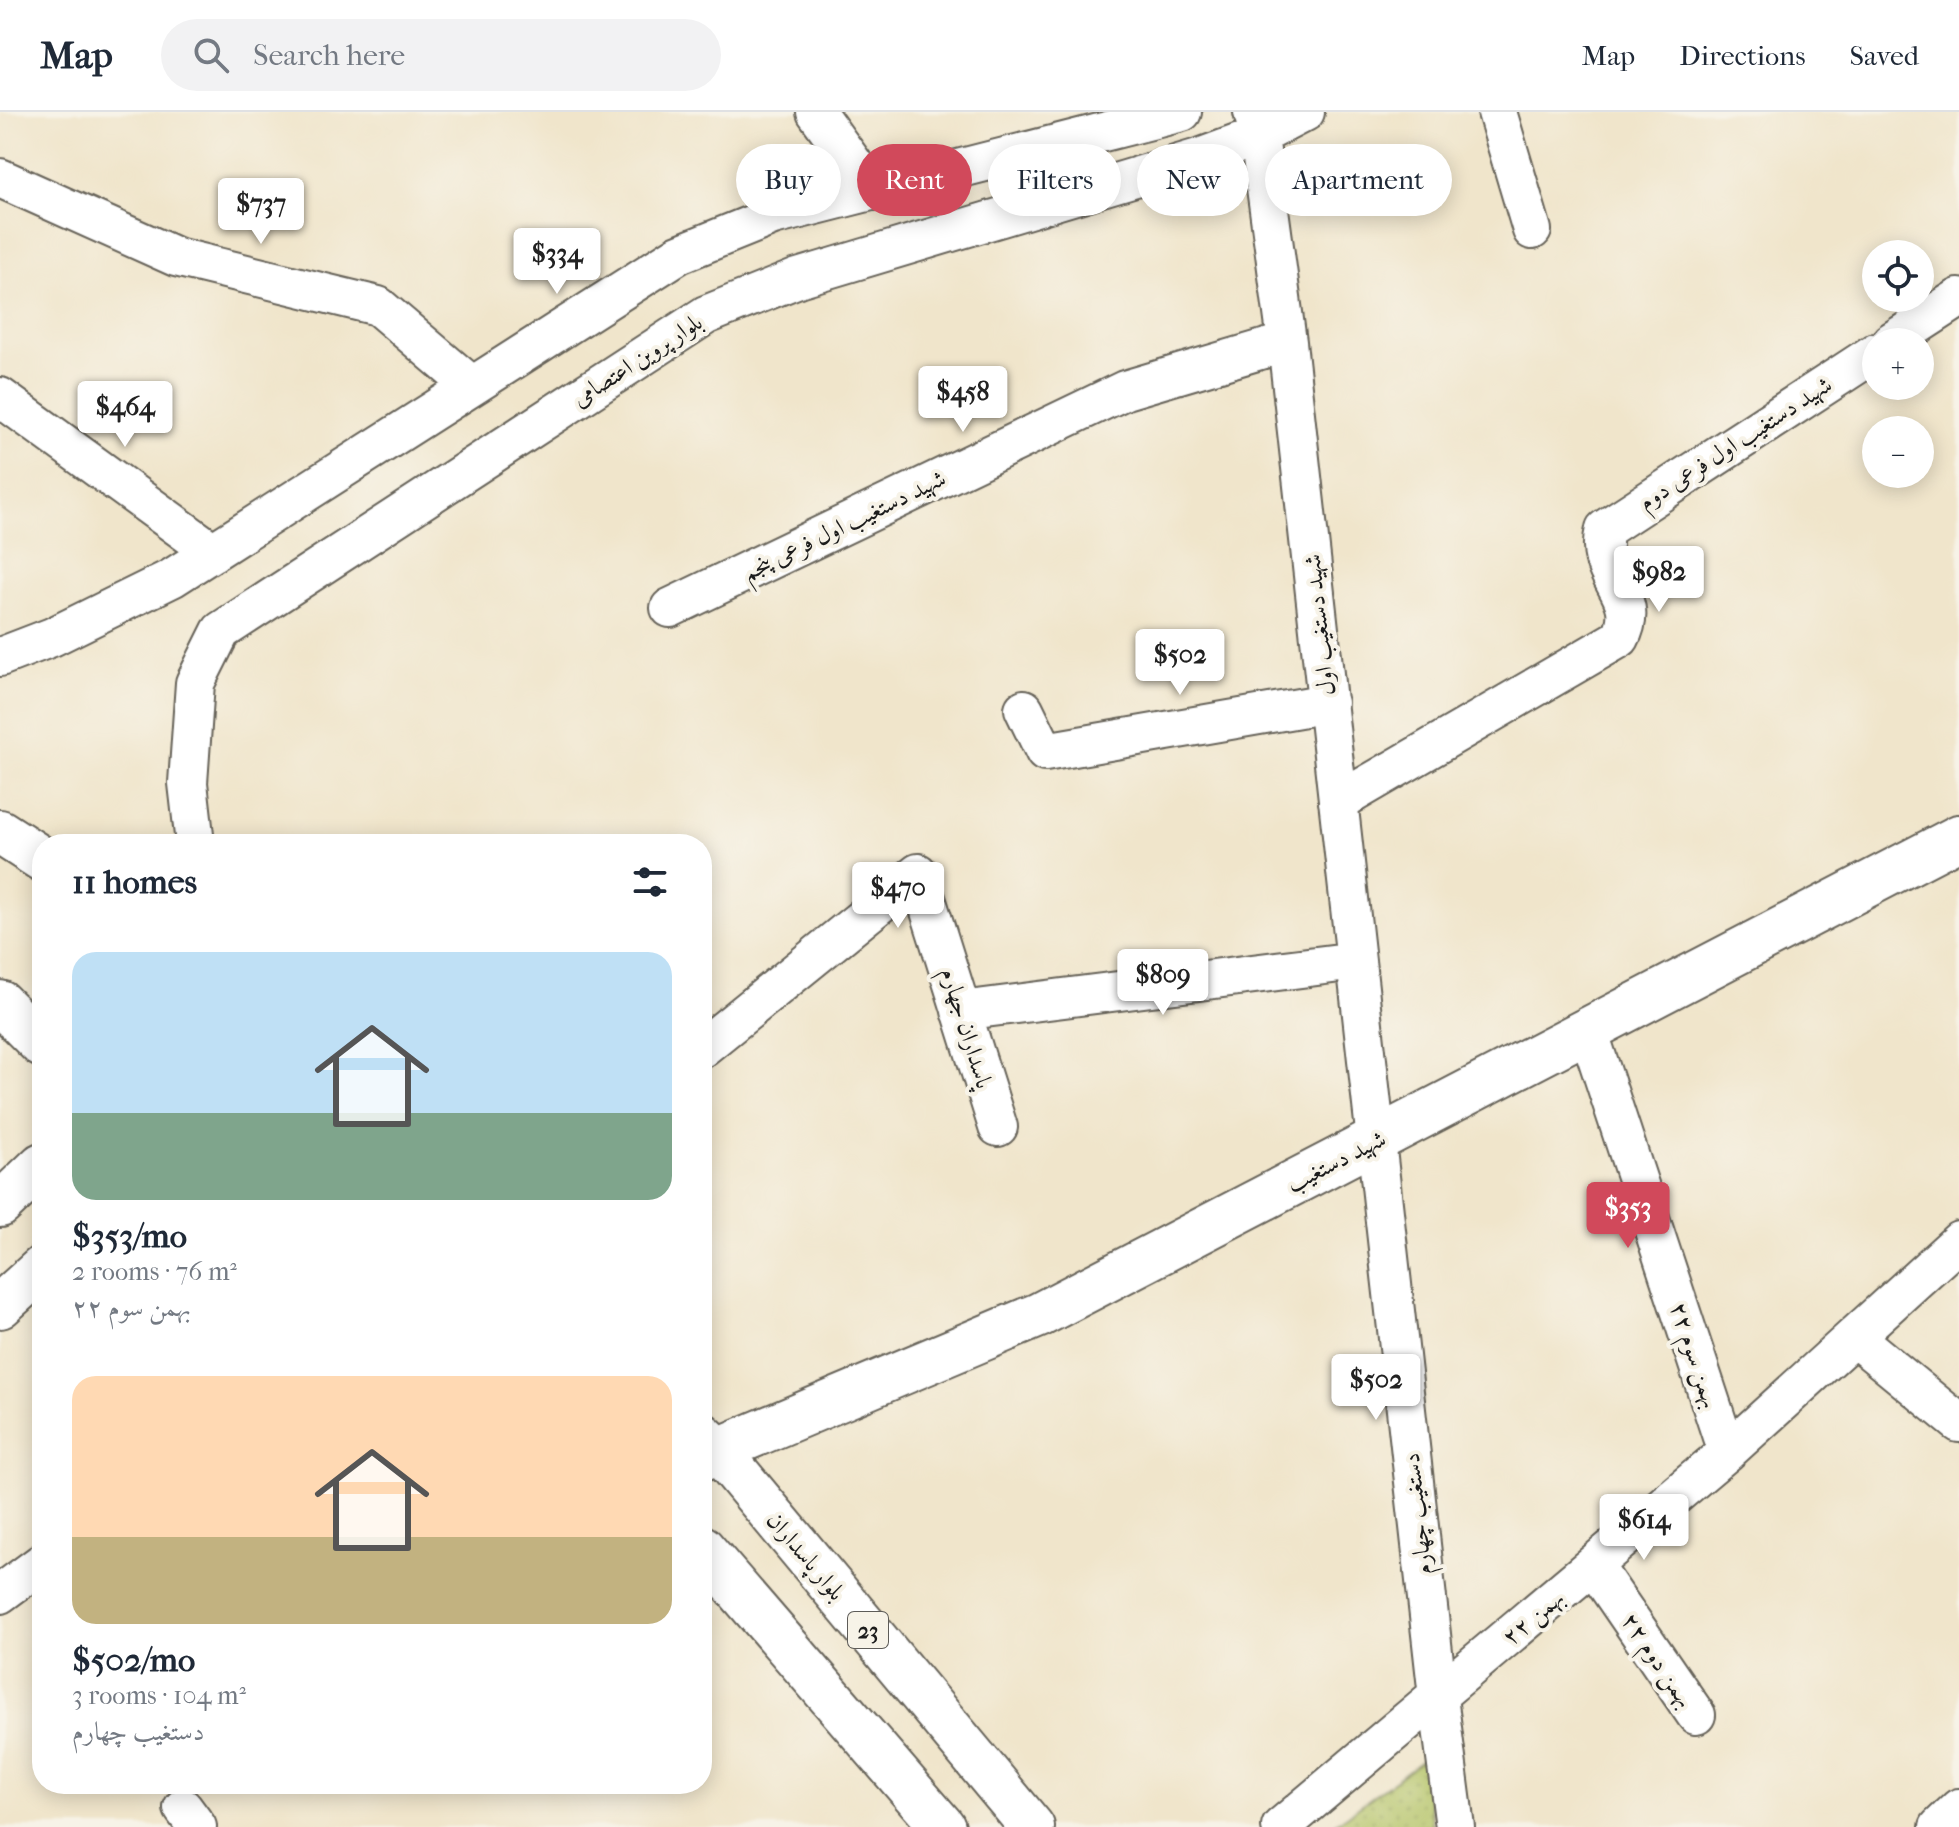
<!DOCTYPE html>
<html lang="en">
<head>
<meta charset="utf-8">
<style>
	body { margin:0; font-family:"IM FELL French Canon",Amiri,serif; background:#f2f2f3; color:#1f2937; height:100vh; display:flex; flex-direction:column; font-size:30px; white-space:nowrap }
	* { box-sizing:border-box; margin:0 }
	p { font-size:26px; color:#747a83 }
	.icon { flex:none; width:44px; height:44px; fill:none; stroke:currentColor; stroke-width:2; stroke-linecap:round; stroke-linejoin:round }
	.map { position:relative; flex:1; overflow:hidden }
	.panel { position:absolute; left:32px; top:722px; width:680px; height:960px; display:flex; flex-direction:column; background:#fff; border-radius:32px; box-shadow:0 4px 20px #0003 }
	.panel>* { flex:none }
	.top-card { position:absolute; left:736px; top:32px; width:760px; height:72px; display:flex; gap:16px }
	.buttons { position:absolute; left:1862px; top:128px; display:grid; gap:16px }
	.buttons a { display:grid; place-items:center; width:72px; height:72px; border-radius:50%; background:#fff; box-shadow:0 4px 20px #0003; font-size:40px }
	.price { position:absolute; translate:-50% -68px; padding:0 18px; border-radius:8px; background:#fff; color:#222; font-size:26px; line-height:52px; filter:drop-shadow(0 2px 4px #0008) }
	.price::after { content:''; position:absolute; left:50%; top:48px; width:24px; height:18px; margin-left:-12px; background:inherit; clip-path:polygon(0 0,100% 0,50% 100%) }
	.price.current { background:#d1495b; color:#fff }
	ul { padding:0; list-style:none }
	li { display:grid; align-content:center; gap:16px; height:424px; padding:0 40px }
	li span { display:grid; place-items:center; height:248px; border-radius:24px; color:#555 }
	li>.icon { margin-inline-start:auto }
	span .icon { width:144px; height:144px; fill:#fffc; stroke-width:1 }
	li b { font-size:34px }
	h2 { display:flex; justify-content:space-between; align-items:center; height:96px; padding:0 40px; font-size:34px }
	.chip { padding:0 28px; border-radius:36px; background:#fff; box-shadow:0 4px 20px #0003; font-size:28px; line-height:72px }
	.chip.current { background:#d1495b; color:#fff }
	header { display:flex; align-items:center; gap:48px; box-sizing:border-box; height:112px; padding:0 40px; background:#fff; border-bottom:2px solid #e0e1e3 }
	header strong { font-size:38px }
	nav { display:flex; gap:44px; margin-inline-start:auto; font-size:28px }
	.search { width:560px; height:72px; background:#f2f2f3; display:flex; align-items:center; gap:20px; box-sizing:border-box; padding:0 28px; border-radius:44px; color:#747a83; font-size:30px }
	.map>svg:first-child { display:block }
</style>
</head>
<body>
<header>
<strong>Map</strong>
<div class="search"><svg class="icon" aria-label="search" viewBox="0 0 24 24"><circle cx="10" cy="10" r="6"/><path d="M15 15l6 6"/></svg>Search here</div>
<nav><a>Map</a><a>Directions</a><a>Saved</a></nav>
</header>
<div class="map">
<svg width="1959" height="1715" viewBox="0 0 1959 1715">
	<defs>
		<pattern id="park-dots" width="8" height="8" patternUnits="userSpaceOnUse" patternTransform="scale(2)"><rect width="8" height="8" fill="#b2c264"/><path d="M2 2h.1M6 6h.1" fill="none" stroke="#98a656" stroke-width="1.8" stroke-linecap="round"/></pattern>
	</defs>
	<rect width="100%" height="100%" fill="#f7f3e8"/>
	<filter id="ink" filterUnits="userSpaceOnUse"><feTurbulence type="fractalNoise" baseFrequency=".0125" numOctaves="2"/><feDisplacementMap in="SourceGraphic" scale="16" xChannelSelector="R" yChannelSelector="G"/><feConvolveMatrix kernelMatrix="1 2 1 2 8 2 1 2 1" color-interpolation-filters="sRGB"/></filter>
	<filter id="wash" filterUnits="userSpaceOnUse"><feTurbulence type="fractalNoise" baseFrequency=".006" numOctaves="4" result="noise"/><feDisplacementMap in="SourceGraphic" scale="32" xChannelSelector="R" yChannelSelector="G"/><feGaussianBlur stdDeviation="1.8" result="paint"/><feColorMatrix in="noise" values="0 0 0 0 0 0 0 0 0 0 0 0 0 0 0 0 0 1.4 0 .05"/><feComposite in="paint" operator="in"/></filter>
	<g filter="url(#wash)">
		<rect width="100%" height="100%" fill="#f0e5cb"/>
		<path fill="url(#park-dots)" stroke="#676f40" stroke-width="2" d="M1424,1647L1433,1715H1331Z"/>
	</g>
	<g filter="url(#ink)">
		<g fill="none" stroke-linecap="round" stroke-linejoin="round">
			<defs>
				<path id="minor" d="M816,0L873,79
					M1253,0L1259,24L1287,230L1438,1585L1455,1715
					M1497,0L1532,118
					M0,66L176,145L378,194L472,274
					M1891,230L1959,186
					M0,285L213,440
					M670,496L1125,278L1287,230
					M0,545L52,525L172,466L679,142L773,104L1182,0
					M1024,597L1045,640L1328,591
					M1338,690L1620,526C1644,481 1592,468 1605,417L1876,240
					M195,732L188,671L195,571L221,519L706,203L798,166L1202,45L1259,24L1305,0
					M961,899L1356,849
					M1588,918L1727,1340
					M702,936L918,761L998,1015
					M1854,1225L1959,1311
					M1593,1453L1696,1603
					M0,1482L42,1451
					M183,1696L197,1715
					M1281,1715L1727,1340L1959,1129
					M1939,1715L1959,1696"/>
				<path id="major" d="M0,720L42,747
					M0,891L42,933
					M0,1093L42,1053
					M0,1194L42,1156
					M702,1323L718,1338L1032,1715
					M702,1347L718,1338L1039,1203L1959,725
					M702,1436L943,1715"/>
			</defs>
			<use href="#minor" stroke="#666259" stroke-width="42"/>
			<use href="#major" stroke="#666259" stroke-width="48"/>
			<use href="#minor" stroke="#fff" stroke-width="38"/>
			<use href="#major" stroke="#fff" stroke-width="44"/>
		</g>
	</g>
	<g text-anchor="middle" stroke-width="8" stroke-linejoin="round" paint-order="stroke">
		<rect fill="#f7f3e8" stroke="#5e5c59" stroke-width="2" x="848" y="1500" width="40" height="36" rx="6"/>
		<g font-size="22" font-weight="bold" fill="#1c1c1c">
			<text x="868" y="1526">23</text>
		</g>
		<g font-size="24" fill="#1c1c1c" stroke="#f7f3e8">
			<text transform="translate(637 248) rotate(-33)" y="8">بلوار پروین اعتصامی</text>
			<text transform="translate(1735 331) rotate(-33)" y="8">شهید دستغیب اول فرعی دوم</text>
			<text transform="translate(844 413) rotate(-26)" y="8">شهید دستغیب اول فرعی پنجم</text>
			<text transform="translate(1319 513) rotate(-96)" y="8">شهید دستغیب اول</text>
			<text transform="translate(967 916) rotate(73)" y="8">پاسداران جهارم</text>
			<text transform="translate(1336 1049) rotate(-27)" y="8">شهید دستغیب</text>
			<text transform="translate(1695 1243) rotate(72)" y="8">۲۲ بهمن سوم</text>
			<text transform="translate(1417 1402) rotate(-96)" y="8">دستغیب چهارم</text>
			<text transform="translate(806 1444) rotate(50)" y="8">بلوار پاسداران</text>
			<text transform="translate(1533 1505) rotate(-40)" y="8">۲۲ بهمن</text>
			<text transform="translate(1658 1548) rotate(56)" y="8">۲۲ بهمن دوم</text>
		</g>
	</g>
</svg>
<div class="buttons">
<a><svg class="icon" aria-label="locate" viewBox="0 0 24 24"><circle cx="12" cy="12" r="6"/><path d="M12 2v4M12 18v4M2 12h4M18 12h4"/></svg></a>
<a>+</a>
<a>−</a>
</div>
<b class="price" style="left:261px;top:134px">$737</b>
<b class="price" style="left:557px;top:184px">$334</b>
<b class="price" style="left:963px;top:322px">$458</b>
<b class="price" style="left:125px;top:337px">$464</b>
<b class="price" style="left:1659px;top:502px">$982</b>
<b class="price" style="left:1180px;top:585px">$502</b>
<b class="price" style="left:898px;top:818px">$470</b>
<b class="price" style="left:1163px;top:905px">$809</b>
<b class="price current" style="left:1628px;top:1138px">$353</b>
<b class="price" style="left:1376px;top:1310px">$502</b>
<b class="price" style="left:1644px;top:1450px">$614</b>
<div class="top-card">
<a class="chip">Buy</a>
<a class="chip current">Rent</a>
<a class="chip">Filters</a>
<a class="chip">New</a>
<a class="chip">Apartment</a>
</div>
<section class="panel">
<h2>11 homes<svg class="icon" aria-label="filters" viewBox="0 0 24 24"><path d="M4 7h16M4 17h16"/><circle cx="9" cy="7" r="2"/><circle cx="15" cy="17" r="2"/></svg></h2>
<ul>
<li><span style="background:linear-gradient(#bfe0f5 65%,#7fa58c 0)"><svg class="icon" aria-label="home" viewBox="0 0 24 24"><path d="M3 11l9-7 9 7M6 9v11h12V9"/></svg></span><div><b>$353/mo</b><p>2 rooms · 76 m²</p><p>۲۲ بهمن سوم</p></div></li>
<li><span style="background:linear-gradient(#ffd9b3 65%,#c2b280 0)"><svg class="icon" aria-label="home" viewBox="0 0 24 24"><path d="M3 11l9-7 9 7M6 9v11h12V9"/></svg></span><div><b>$502/mo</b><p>3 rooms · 104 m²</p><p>دستغیب چهارم</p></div></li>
</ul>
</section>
</div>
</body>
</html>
